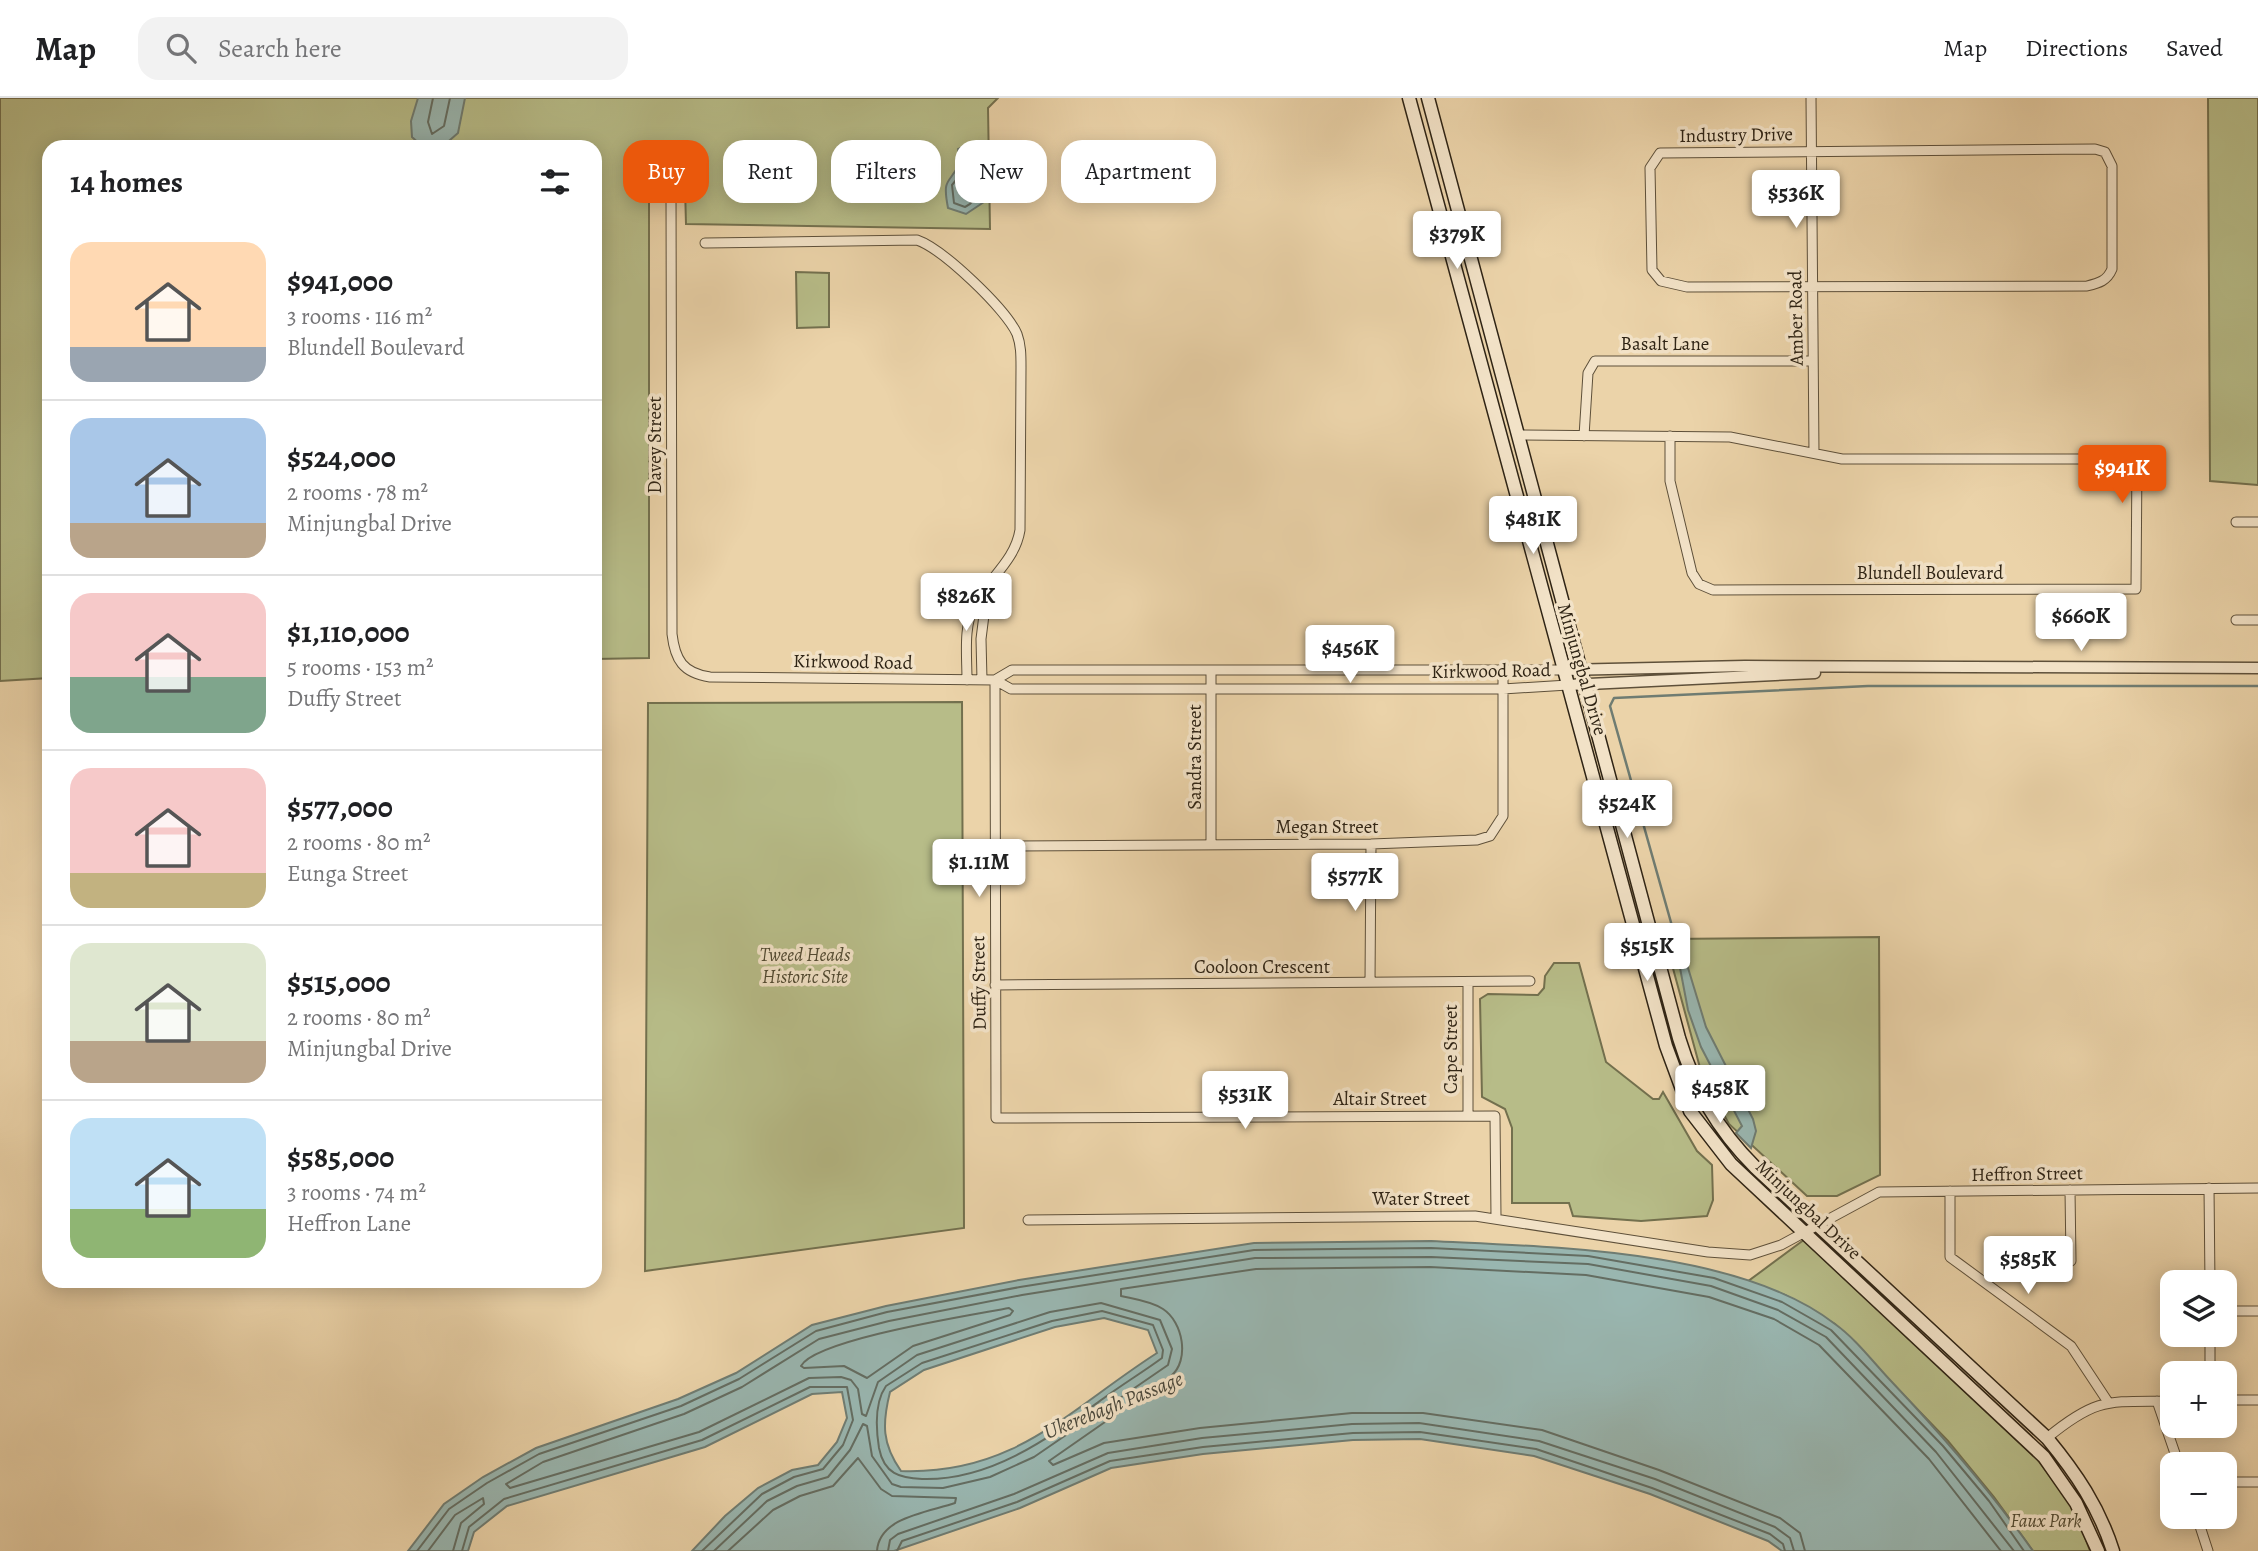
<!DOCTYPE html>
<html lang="en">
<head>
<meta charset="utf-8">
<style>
	body { margin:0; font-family:Alegreya,serif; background:#f2f2f2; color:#202124; height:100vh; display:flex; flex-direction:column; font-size:26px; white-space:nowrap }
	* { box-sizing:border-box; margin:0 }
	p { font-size:23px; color:#757577 }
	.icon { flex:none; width:38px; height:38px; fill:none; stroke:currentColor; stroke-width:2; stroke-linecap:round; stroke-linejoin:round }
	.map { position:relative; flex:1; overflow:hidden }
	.details { position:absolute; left:42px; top:42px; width:560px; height:1148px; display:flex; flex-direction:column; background:#fff; border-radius:21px; box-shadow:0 4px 18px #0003 }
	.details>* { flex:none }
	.banner { position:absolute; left:623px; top:42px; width:665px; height:63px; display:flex; gap:14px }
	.buttons { position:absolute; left:2160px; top:1172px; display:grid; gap:14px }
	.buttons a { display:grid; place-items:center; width:77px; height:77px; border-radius:14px; background:#fff; box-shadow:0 4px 18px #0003; font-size:35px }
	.price { position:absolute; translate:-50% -60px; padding:0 16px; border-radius:7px; background:#fff; color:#222; font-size:23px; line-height:46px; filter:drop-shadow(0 2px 4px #0008) }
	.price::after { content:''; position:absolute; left:50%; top:42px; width:21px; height:16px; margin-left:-10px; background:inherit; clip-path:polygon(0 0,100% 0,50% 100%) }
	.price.current { background:#ea580c; color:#fff }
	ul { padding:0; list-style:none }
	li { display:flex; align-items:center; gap:21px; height:175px; padding:0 28px }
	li+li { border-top:2px solid #e0e0e0 }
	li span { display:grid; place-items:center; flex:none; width:196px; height:140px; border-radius:21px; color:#555 }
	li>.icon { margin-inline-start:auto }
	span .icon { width:84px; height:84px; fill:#fffc; stroke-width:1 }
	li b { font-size:30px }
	h2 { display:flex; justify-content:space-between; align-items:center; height:84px; padding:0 28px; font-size:30px }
	.chip { padding:0 24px; border-radius:21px; background:#fff; box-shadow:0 4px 18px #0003; font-size:24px; line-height:63px }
	.chip.current { background:#ea580c; color:#fff }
	header { display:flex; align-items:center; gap:42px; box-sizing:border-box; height:98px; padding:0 35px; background:#fff; border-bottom:2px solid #e0e0e0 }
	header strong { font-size:33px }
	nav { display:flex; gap:38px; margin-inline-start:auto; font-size:24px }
	.search { width:490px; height:63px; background:#f2f2f2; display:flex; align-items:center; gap:18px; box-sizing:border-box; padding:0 24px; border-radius:21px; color:#757577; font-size:26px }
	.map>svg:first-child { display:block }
</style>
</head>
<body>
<header>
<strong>Map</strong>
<div class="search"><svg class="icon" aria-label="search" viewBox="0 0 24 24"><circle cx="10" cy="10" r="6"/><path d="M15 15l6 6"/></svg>Search here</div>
<nav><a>Map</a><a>Directions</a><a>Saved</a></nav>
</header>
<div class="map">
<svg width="2258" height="1453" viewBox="0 0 2258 1453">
	<rect width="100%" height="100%" fill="#ebd3a9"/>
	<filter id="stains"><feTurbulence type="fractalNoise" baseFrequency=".00286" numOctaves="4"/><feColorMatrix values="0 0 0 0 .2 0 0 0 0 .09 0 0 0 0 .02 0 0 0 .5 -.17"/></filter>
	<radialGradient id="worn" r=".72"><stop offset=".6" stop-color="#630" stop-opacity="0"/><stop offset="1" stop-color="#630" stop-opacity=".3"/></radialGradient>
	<path fill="#b7bc88" stroke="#73704e" stroke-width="2" d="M0,0H998L988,10L990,131L686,126L685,89H649V560L595,561V49H49V580L0,583Z
		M2208,0H2258V387L2210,383Z
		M796,174L829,175V229L797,230Z
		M962,604L964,1130L645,1173L648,605Z
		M1879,839L1880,1077L1837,1098H1807L1729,1026L1702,977L1665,841Z
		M1554,865H1579L1606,964L1653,1001H1659L1663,994L1697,1053L1712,1067L1713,1102L1707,1118L1641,1123L1573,1118L1569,1105H1512V1030L1505,1011L1482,999L1480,901L1488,896L1538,897L1544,890L1545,878Z
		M1805,1141L2037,1361L2075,1412L2090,1453H2033L1994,1399L1948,1343L1835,1226L1785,1197L1747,1184Z"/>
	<path fill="#99b6b0" stroke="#6f7c72" stroke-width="2" fill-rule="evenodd" d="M418,0H465L458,35L442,49H423L412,39L411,23Z
		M971,45L982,51L986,84L984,104L966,116L948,110C942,79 949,87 960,65L958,51Z
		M1672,828L1685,860L1706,929L1753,1021L1756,1033L1751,1050L1736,1035L1742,1028L1701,949L1688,912Z
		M1431,1143C1549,1149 1739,1151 1835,1226C1856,1241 1873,1264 1891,1283C1942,1337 1990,1392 2033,1453H1782L1768,1443L1650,1396L1534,1358L1420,1341L1353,1342L1203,1356L1111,1370L1020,1410L894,1453H692L725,1418L758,1390L792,1372L818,1367L837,1344L847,1320L842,1294L812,1296L705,1349L507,1408L474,1434L468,1453H408L444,1406L483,1379L536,1350L678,1301L736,1275L812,1227L886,1208L1019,1182L1254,1145ZM1104,1220L1148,1232L1157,1255C1068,1312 1015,1377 901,1373C882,1346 882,1326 890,1294L924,1272L1055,1229Z"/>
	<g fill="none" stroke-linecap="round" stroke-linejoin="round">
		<path stroke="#646d62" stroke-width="2" d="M433,0L428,24L432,36L444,28L450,0
			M970,52L976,56C974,76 988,98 965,109L954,105L952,87L966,70V55Z
			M1009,1210L1013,1213L1010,1217L913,1248L867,1280L844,1268L804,1270L801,1268C816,1241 973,1217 1009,1210Z
			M1102,1213L1153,1227L1163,1252L1162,1260C1143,1274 1123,1286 1104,1300C1050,1339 992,1383 922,1381C900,1380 884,1376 879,1350C876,1331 874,1305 886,1288L922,1265L1052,1223Z
			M417,1453L449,1411L487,1385L539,1356L681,1308L739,1281L816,1233L887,1214L1020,1189L1254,1152L1431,1150L1588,1158L1714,1180L1782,1204L1831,1232L1943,1348L1989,1403L2024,1453
			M428,1453L455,1417L483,1400L484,1406L461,1425L453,1453
			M462,1453L469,1429L504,1401L702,1342L810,1289H847L853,1322L843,1347L823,1371L794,1379L762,1396L702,1453
			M714,1453L767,1403L797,1388L828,1379L850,1352L863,1326L867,1328L872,1358L892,1386L901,1389L943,1390L990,1379L1034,1359L1168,1267L1172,1251L1160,1222L1101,1205L1050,1214L917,1257L878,1284L866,1318L862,1316L858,1291L851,1282L841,1279L809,1280L699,1334L510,1390L506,1386L543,1364L684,1316L742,1289L819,1241L889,1223L1022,1197L1255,1160L1431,1159L1588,1166L1711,1188L1778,1212L1826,1239L1936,1354L2014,1453
			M728,1453L773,1412L800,1398L833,1388L858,1360L881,1391L892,1398L956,1400L955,1405C929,1414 879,1419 877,1453
			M888,1453L890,1442L898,1436L1014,1396L1108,1355L1202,1340L1352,1326L1419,1325L1539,1343L1655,1381L1775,1429L1790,1440L1794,1453
			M897,1453L902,1443L1017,1404L1110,1363L1203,1349L1353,1335L1420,1334L1536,1351L1652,1390L1770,1436L1783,1446L1785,1453
			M1805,1453L1800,1435L1780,1420L1659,1372L1542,1332L1423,1315H1352L1200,1330L1104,1345L1053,1367L1049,1363L1171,1278C1190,1262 1183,1224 1163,1211C1151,1203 1134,1201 1121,1198V1191L1256,1171L1430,1169L1586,1177L1709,1199L1774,1221L1819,1247L1929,1361L2001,1453"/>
		<path stroke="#6f7c72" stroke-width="2.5" d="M1672,828L1610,608L1614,600L1868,588H2258"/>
		<defs>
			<path id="minor" d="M1811,0L1814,355
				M2095,51L2105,54L2112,68V171C2107,183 2099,185 2087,188L1687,189L1661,183L1652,172L1650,70L1660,55Z
				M671,94L672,536C675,562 683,575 710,579L995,582L1011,591H1503L1568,587
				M705,145L917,142C943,151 1006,211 1017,236C1021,247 1021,257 1021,269L1020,432C1015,463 989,480 975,506C963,528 967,557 967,582
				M1518,337L1730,339L1842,361H2137L2136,491L1713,492L1699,486L1692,475L1670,383V338
				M1584,338L1588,275L1595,263H1813
				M2236,424H2258
				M2236,522H2258
				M1211,572V746
				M982,582L981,541L987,493
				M995,582L996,1020L1495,1018L1496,1119
				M995,582L1012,572H1563
				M994,748L1371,746L1477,742L1490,738L1503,718V572
				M1370,884L1371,746
				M1468,885V1017
				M995,887L1530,883
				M2209,1090L2210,1185
				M2070,1092L2071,1163
				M1950,1093V1159L2071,1248L2108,1304
				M1028,1122L1475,1118L1708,1154L1750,1157L1781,1147L1879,1094L2258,1090
				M2224,1213H2258
				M2210,1276V1237
				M2224,1302H2258
				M2157,1303L2179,1367
				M2047,1340C2098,1298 2109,1304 2172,1303
				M2224,1384H2258
				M2197,1419L2208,1453"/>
			<path id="tertiary" d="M1563,572L1745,568L2258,570
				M1568,587L1815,575"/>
			<path id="secondary" d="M1409,0L1666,948L1690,1013L1731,1066L2044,1359L2076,1405L2098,1453
				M1428,0L1679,940C1695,992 1717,1031 1755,1069L2047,1340C2076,1375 2099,1409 2113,1453"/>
		</defs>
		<use href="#minor" stroke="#5e503a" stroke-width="11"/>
		<use href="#tertiary" stroke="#5e503a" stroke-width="13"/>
		<use href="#secondary" stroke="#2f2415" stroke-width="15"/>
		<use href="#minor" stroke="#f2e2c7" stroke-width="9"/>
		<use href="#tertiary" stroke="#f2e2c7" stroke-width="10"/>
		<use href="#secondary" stroke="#f2e2c7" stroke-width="12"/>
	</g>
	<g text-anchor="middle" stroke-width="7" stroke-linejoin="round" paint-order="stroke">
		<g font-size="19" fill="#2f2415" stroke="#f2e2c7">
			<text transform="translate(1736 36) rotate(-1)" y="7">Industry Drive</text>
			<text transform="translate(1795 220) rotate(-91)" y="7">Amber Road</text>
			<text x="1665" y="252">Basalt Lane</text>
			<text transform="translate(654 347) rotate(-90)" y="7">Davey Street</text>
			<text x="1930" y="481">Blundell Boulevard</text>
			<text transform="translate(853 563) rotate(1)" y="7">Kirkwood Road</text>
			<text transform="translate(1583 571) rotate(74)" y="7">Minjungbal Drive</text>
			<text transform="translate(1491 572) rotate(-1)" y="7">Kirkwood Road</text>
			<text transform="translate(1194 659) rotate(-90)" y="7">Sandra Street</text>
			<text x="1327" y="735">Megan Street</text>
			<text x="1262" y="875">Cooloon Crescent</text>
			<text transform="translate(978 885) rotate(-91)" y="7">Duffy Street</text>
			<text transform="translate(1450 951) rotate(-90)" y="7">Cape Street</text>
			<text x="1380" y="1007">Altair Street</text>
			<text transform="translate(2027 1075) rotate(-1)" y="7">Heffron Street</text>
			<text x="1421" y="1107">Water Street</text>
			<text transform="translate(1809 1111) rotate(43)" y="7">Minjungbal Drive</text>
		</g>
		<g font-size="19" font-style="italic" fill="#514a32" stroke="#f2e2c7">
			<text x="805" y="863">Tweed Heads<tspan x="805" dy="22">Historic Site</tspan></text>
			<text x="2046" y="1429">Faux Park</text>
		</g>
		<g font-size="21" font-style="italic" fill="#4a483c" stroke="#f2e2c7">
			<text transform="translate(1113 1307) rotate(-22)" y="7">Ukerebagh Passage</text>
		</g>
	</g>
	<rect width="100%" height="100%" filter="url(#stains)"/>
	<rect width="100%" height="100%" fill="url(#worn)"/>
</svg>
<div class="buttons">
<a><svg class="icon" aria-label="layers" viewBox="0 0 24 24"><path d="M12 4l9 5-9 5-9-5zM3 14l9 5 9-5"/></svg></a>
<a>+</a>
<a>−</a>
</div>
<b class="price" style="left:1796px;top:132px">$536K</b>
<b class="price" style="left:1457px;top:173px">$379K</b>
<b class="price current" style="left:2122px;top:407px">$941K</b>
<b class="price" style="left:1533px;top:458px">$481K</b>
<b class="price" style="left:966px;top:535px">$826K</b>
<b class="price" style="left:2081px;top:555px">$660K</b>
<b class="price" style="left:1350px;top:587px">$456K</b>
<b class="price" style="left:1627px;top:742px">$524K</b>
<b class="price" style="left:979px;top:801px">$1.11M</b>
<b class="price" style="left:1355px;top:815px">$577K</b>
<b class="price" style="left:1647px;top:885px">$515K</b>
<b class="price" style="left:1720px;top:1027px">$458K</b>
<b class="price" style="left:1245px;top:1033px">$531K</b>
<b class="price" style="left:2028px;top:1198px">$585K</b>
<div class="banner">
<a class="chip current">Buy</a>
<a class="chip">Rent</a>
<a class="chip">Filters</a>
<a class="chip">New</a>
<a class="chip">Apartment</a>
</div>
<section class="details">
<h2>14 homes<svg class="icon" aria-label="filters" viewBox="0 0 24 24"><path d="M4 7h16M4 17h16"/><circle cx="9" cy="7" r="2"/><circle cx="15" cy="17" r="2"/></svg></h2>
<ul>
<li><span style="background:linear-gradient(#ffd9b3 75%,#9aa5b1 0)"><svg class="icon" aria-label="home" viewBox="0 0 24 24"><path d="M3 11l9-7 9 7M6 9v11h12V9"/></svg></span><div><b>$941,000</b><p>3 rooms · 116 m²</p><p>Blundell Boulevard</p></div></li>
<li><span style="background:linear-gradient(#a9c7e8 75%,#b9a48a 0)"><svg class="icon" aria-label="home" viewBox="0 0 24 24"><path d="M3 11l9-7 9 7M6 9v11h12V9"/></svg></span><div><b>$524,000</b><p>2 rooms · 78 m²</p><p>Minjungbal Drive</p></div></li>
<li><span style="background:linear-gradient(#f6c9c9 60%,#7fa58c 0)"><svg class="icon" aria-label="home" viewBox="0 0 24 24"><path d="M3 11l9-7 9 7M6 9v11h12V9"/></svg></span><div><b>$1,110,000</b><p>5 rooms · 153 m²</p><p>Duffy Street</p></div></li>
<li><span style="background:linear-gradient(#f6c9c9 75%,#c2b280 0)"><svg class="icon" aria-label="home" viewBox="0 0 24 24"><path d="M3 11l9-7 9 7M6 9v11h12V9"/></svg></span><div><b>$577,000</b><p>2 rooms · 80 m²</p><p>Eunga Street</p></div></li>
<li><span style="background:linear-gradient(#dfe7d0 70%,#b9a48a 0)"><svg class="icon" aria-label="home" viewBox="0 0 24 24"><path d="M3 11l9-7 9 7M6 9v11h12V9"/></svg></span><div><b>$515,000</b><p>2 rooms · 80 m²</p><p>Minjungbal Drive</p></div></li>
<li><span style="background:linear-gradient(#bfe0f5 65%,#8fb573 0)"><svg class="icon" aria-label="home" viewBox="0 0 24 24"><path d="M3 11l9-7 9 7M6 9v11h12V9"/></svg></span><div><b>$585,000</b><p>3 rooms · 74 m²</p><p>Heffron Lane</p></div></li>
</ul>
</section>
</div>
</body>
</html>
